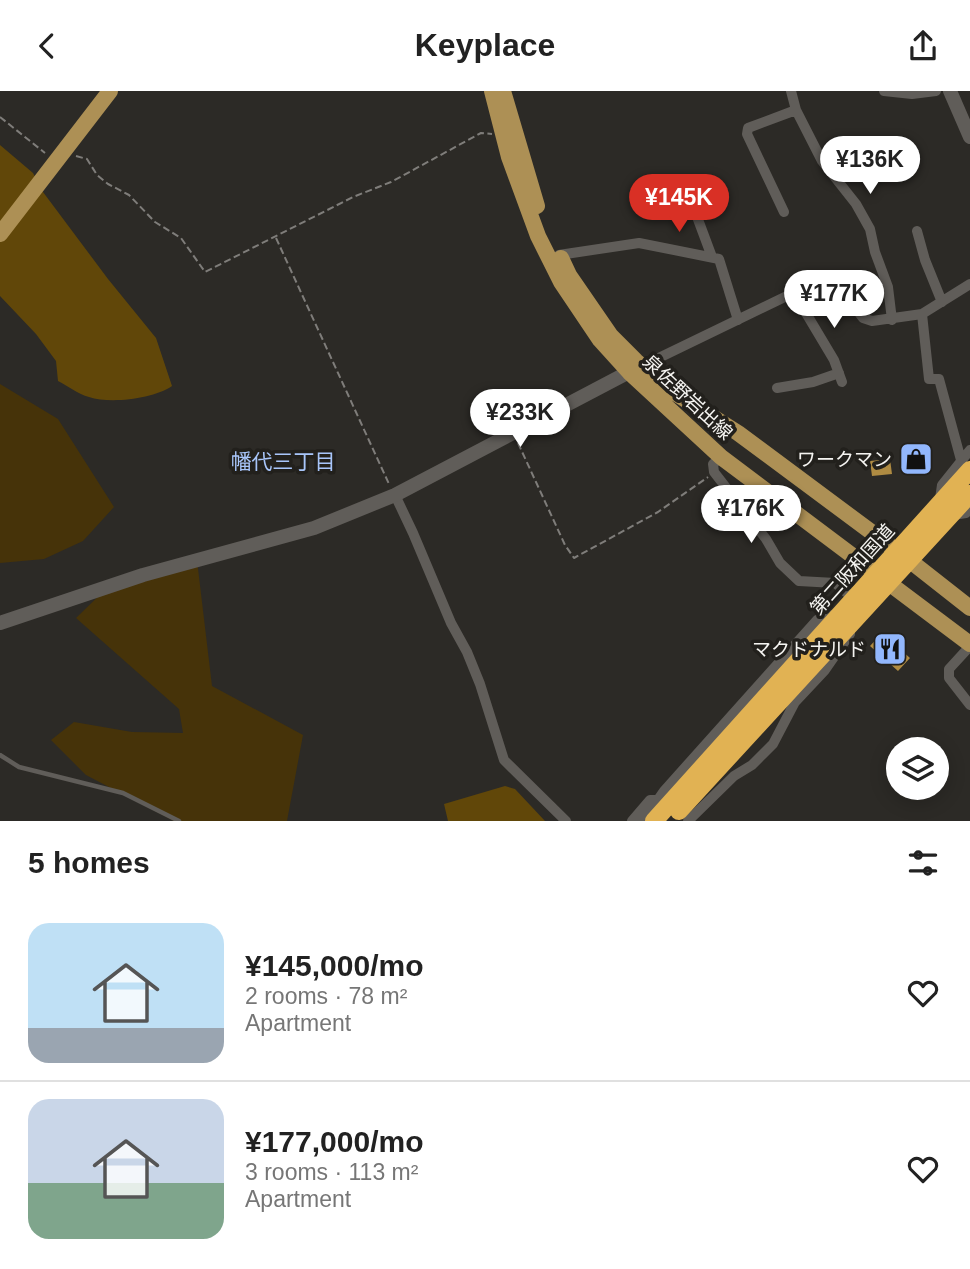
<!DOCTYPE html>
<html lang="en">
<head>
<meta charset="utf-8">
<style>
	body { margin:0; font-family:Helvetica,"Noto Sans JP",sans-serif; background:#f2f2f2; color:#222; height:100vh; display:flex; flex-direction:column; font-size:26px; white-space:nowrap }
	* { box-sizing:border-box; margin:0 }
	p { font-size:23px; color:#767676 }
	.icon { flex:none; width:38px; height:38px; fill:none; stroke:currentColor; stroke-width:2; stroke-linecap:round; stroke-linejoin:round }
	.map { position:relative; height:730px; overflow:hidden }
	.panel { display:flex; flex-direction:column; background:#fff; flex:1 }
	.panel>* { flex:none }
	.tools { position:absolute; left:886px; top:646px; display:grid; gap:14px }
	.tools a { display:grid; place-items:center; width:63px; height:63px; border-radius:50%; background:#fff; box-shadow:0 4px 18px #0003; font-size:35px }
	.price { position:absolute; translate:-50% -60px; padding:0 16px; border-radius:24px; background:#fff; color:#222; font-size:23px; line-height:46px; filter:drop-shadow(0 2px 4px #0008) }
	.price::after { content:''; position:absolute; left:50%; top:42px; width:21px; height:16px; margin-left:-10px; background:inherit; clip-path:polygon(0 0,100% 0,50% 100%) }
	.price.on { background:#d93025; color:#fff }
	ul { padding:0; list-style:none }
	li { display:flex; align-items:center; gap:21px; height:175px; padding:0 28px }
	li+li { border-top:2px solid #e0e0e0 }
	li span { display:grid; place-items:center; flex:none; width:196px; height:140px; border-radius:21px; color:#555 }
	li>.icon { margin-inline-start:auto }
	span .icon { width:84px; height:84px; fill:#fffc; stroke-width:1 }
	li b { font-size:30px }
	h2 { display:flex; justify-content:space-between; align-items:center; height:84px; padding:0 28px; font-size:30px }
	header { display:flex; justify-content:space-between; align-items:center; height:91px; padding:0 28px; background:#fff; font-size:32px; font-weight:700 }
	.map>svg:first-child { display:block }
</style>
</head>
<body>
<header><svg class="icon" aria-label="back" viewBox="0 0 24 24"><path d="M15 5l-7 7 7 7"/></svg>Keyplace<svg class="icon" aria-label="share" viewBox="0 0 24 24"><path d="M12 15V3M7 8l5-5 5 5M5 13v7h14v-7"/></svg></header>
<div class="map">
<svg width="970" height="730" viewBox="0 0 970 730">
	<rect width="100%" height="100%" fill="#2c2a26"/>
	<path fill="#463309" d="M0,293L58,328L114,416L83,450L44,468L0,472Z
		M197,469L212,595L303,644L287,730H174L86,684L51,649L74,631L132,641L183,642L179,618L76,527L110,494Z"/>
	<path fill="#614709" d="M0,54L33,82L43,101L108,188L156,247L172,295C153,308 110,313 89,306C78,303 68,295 58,290L56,270L36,243L0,205Z
		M505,695L515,698L545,730H448L444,713Z"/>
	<path fill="#af8b42" d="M928,355L932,375L904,380L901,360Z
		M890,368L892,383L872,385L870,370Z
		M882,542L910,567L898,580L870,555Z"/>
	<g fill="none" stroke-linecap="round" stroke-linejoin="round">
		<path stroke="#7f7d7a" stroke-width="2" stroke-dasharray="7 3.5" stroke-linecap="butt" d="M0,26L45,62
			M76,65L87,68L97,84L108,93L129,104L155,131L181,147L205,181L353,106L391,91L481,42L492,43
			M276,147L389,393
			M518,352L565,454L574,467L658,421L708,386"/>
		<path stroke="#605d59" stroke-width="4.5" d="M0,664L19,676L123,702L179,730"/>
		<path stroke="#605d59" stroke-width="10" d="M791,0L796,19L822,70L856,113L870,138L875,161L888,196L892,229
			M884,0L912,3L936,0
			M693,115L712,166
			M784,121L747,43L748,37L796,19
			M917,140L925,169L942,211
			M559,164L639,152L719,168L738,229
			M794,202L834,269L842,291
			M922,223L929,288H939L961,369
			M638,277L791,203L823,185L830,184L863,227L872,230L922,223L970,193
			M777,297L813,291L839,282
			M721,366L713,373L714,381L766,448L780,472L799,490L835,492L854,508
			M395,404L413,442L451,532L467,561L480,593L504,669L566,730
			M940,408L942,394L970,359
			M953,424L966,422L970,418
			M970,555L949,578V587L970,614
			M632,730L650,709H659L663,712
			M643,730L664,700L817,529L836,523
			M688,730L734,685L752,674L773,653L795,611L825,579L850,543"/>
		<path stroke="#605d59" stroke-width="14" d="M950,0L970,46
			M0,532L143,484L314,437L395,404L629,281"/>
		<path stroke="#ad9055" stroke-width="16" d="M492,0L509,66L538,145L561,191L600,249L629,281L721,366L970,553
			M503,0L537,115
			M0,143L110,0
			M561,167L569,184L611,245L636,270L667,297L738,342L909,469L970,517"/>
		<path stroke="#e1b253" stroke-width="18" d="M679,720L970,403
			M654,730L970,379"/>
	</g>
	<defs>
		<symbol id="shop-square" viewBox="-11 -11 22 22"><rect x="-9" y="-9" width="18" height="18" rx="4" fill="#92b7fd" stroke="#22201c"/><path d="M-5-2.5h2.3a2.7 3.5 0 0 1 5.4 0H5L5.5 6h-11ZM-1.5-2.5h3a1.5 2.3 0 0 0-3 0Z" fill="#111"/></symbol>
		<symbol id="restaurant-square" viewBox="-11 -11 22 22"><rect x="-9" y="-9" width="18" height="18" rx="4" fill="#92b7fd" stroke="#22201c"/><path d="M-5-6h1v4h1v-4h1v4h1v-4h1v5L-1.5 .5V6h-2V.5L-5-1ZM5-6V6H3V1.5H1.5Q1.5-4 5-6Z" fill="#111"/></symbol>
	</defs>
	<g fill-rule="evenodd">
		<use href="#shop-square" x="897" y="349" width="38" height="38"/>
		<use href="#restaurant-square" x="871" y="539" width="38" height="38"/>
	</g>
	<g text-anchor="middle" stroke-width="7" stroke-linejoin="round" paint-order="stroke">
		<g font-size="19" fill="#f5f4f1" stroke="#22201c">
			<text transform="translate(688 306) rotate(43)" y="7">泉佐野岩出線</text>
			<text transform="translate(852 478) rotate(-48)" y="7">第二阪和国道</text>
		</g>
		<g font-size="19" fill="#f5f4f1" stroke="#22201c" text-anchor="end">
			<text x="892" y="375">ワークマン</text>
			<text x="866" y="565">マクドナルド</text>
		</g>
		<g font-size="21" fill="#a8c5f9" stroke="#22201c">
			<text x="283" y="378">幡代三丁目</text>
		</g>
	</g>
</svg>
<div class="tools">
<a><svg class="icon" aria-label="layers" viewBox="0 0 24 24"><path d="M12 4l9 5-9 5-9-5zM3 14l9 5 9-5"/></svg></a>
</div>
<b class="price" style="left:870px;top:105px">¥136K</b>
<b class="price on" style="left:679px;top:143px">¥145K</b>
<b class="price" style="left:834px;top:239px">¥177K</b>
<b class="price" style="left:520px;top:358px">¥233K</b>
<b class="price" style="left:751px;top:454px">¥176K</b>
</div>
<section class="panel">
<h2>5 homes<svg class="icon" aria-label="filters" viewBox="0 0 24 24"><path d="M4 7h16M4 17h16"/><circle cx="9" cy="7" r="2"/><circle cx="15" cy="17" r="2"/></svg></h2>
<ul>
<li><span style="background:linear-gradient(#bfe0f5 75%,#9aa5b1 0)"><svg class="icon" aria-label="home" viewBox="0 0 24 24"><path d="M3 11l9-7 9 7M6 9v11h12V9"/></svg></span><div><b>¥145,000/mo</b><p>2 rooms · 78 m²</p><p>Apartment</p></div><svg class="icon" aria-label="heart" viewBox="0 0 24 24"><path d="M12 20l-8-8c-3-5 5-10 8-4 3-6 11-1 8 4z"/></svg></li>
<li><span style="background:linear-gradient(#c9d6e8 60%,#7fa58c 0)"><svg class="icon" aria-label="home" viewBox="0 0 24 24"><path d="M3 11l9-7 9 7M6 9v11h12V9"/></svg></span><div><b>¥177,000/mo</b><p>3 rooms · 113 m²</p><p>Apartment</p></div><svg class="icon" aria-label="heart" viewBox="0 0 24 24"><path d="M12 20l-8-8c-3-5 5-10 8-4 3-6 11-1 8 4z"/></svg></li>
</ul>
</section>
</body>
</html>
